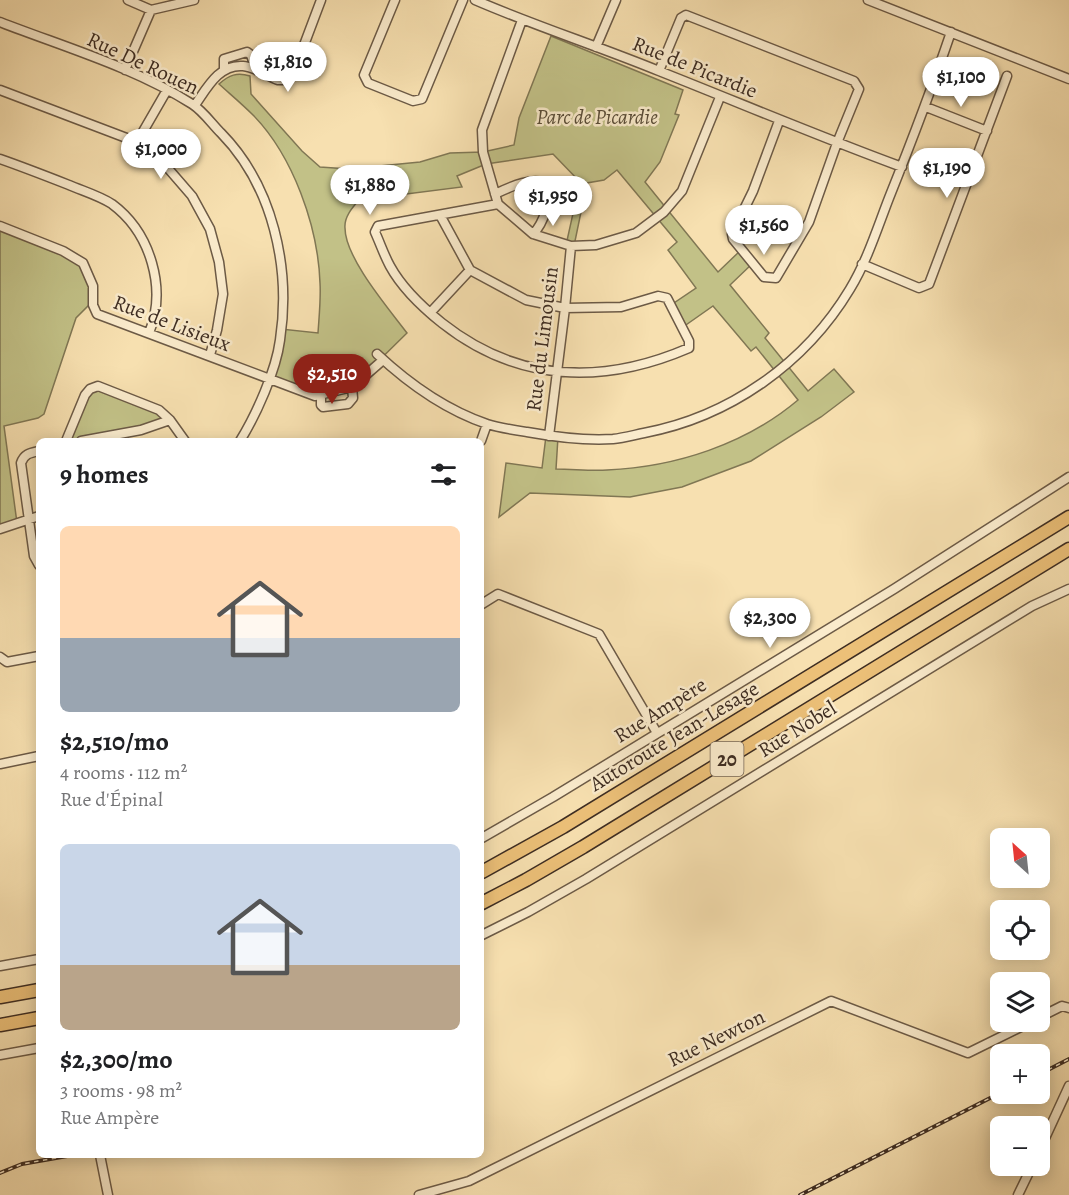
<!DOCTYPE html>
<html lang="en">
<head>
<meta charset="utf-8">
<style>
	body { margin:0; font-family:Alegreya,serif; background:#f2f2f2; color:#202124; height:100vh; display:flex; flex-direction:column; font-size:22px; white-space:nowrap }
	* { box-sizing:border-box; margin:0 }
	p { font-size:20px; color:#757577 }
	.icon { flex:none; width:33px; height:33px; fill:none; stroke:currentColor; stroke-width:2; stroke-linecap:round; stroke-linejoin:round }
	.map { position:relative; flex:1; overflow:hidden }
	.details { position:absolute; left:36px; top:438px; width:448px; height:720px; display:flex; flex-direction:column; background:#fff; border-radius:9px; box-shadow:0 3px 15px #0003 }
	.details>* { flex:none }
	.needle { width:39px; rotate:333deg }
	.tools { position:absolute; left:990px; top:828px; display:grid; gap:12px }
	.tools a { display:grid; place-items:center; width:60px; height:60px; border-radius:9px; background:#fff; box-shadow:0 3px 15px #0003; font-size:30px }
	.price { position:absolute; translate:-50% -51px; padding:0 14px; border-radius:21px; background:#fff; color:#222; font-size:20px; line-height:39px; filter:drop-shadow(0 2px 3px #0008) }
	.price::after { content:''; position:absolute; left:50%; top:36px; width:18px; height:14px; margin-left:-9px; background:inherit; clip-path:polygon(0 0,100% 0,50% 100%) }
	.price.on { background:#8f2418; color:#fff }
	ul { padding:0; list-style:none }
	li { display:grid; align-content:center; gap:12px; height:318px; padding:0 24px }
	li span { display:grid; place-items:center; height:186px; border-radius:9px; color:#555 }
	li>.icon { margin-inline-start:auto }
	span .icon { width:108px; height:108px; fill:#fffc; stroke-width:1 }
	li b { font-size:26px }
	h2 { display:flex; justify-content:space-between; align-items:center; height:72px; padding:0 24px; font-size:26px }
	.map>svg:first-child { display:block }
</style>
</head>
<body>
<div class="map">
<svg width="1069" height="1195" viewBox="0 0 1069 1195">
	<rect width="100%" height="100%" fill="#f7e0b0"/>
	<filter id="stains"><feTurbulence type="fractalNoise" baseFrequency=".00333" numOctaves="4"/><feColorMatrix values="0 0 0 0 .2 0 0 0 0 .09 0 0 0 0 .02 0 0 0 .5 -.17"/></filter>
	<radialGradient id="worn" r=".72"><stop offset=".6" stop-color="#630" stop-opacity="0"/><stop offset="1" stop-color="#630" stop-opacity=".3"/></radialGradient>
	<path fill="#c2c187" stroke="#807754" stroke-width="1.5" d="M551,36L683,90L675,114L679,115L660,162L645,182L718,272L742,249L753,263L730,285L769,333L765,338L808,391L834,369L854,392L821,417L751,461L682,487L630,497L530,493L499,517L506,463L542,468L546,436L558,437L556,469C573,469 590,471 607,470C676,467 746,444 798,400L756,347L751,351L713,306L683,327L671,305L696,288L668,250L677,242L617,170L604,180L587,183L574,246L566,245L580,182L553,154L486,164L457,176L462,187L359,200C352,208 344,217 345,228C345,258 389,309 407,333L352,387L315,396L269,380L281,329L318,333C319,317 321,299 320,283C318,226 293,156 253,115C242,104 230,94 219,84C229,75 237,72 250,76L251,94L302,151L320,167L349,169L420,162L450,153L483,152L514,145L519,118Z
		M0,226L83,263L93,286V305L88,306L76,318L44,414L38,418L4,426L17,523L0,529Z
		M103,387L170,420L81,441H66L85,395Z"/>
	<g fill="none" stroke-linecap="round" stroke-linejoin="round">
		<defs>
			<path id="minor" d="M128,0L151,10L194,0
				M395,0L364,75L368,83L413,101L422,99L463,0
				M475,0C535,26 598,46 659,71C740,103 820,137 902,167
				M868,0L1069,79
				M522,20L482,130L483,152L498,204L533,234L571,246L596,245L636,233L664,212L682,191L720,97
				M0,22C64,47 134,67 192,104C203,111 212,124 221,133C273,186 291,268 280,340C276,371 256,415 240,441
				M596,47L616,0
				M125,70L151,10
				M224,70V59L247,52L251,55L256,70
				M659,71L681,18L686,15L854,81L859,89L837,143L809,222L776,278L764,277L733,239L732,234L753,191L779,121
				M0,90L137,142L166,166L192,196L210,229L219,262L223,294L217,330L210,355
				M195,105C207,88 219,64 243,66C255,67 267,76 278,80H283L290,76L295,69L321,0
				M926,107L987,131
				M137,142L167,90
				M0,159C23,167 46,176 69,185C83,191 100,196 112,204C151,233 167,289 149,333
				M495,194C510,187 532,176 548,184C551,200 544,223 533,234
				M440,215L470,270L526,300L565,308L621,307L658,296L667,298L689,341V348C603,385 518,383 442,323C422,307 402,288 390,266C384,255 380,243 375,232L378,226L498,204
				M0,226L63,251L83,263L93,286V305L97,314L315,396L352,387L383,360
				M862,264L919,288L929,284L1007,76
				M430,313L470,270
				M377,354C408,383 446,410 487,424C500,428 514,430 527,432C555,437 584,441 613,439C623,438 634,435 644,433C729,417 805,364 850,289C867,261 877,229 889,198C911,143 932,88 951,32
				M321,394V405L323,407L348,404L353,398L352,387
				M549,436L565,308L571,246
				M66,441L85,395L90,389L98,386L159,410L170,420L185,441
				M81,441L141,430L170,420
				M481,441L487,424
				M39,451C30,453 24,454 21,463L34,556L39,565
				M0,529L39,516
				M482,604L498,594L599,634L657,733
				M0,657L7,662L39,656
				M0,764L39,756
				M482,838L553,797L894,589L1069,477
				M482,935L528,912L586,879L1032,606L1069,589
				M0,966L39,959
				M1040,1017L1062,1006L1069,1008
				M0,1055L39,1048
				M1040,1149L1069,1086
				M100,1155L108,1195
				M419,1195L469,1181L831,1001L968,1053L1031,1022
				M1018,1195L1032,1166"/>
			<path id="highway" d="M482,872L563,827L1069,517
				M482,903L526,880L583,847L1069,549
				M0,997L39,990
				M0,1025L39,1018"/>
		</defs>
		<use href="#minor" stroke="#6c5a46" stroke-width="11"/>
		<use href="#highway" stroke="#3e2d22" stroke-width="15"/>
		<use href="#minor" stroke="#faebcc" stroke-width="8"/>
		<use href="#highway" stroke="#ecc078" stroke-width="12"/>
		<defs>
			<path id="rail" d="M1040,1074L1069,1059
				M0,1173L22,1164L73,1155
				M800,1195L1000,1093"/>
		</defs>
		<use href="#rail" stroke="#3e2d22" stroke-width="4"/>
		<use href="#rail" stroke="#faebcc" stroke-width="1.5" stroke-dasharray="4.5" stroke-linecap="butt"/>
	</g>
	<g text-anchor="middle" stroke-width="5" stroke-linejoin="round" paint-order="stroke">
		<rect fill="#faebcc" stroke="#766655" stroke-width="1.5" x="710.5" y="742" width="33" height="34" rx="4.5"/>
		<g font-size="20" font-weight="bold" fill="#3e2d22">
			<text x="727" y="766">20</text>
		</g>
		<g font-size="21" fill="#3e2d22" stroke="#faebcc">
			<text transform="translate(143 63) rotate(25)" y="7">Rue De Rouen</text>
			<text transform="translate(695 67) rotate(22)" y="7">Rue de Picardie</text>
			<text transform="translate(172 323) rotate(21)" y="7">Rue de Lisieux</text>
			<text transform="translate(542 339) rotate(-83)" y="7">Rue du Limousin</text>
			<text transform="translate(660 710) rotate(-32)" y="7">Rue Ampère</text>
			<text transform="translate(797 729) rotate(-32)" y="7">Rue Nobel</text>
			<text transform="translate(674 736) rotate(-31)" y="7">Autoroute Jean-Lesage</text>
			<text transform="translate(716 1038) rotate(-26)" y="7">Rue Newton</text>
		</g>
		<g font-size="21" font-style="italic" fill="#584b36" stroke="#faebcc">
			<text x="597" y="124">Parc de Picardie</text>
		</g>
	</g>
	<rect width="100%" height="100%" filter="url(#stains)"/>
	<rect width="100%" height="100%" fill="url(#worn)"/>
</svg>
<div class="tools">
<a><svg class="needle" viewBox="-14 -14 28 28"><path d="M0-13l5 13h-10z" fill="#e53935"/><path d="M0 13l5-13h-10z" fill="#757577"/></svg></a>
<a><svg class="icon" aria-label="locate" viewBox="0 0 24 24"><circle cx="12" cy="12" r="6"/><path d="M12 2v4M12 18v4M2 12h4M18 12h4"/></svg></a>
<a><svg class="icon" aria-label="layers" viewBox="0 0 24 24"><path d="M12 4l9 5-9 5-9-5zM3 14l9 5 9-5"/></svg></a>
<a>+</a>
<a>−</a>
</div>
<b class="price" style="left:288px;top:93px">$1,810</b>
<b class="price" style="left:961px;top:108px">$1,100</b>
<b class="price" style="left:161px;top:180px">$1,000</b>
<b class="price" style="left:947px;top:199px">$1,190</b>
<b class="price" style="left:370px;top:216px">$1,880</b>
<b class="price" style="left:553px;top:227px">$1,950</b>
<b class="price" style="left:764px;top:256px">$1,560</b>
<b class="price on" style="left:332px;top:405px">$2,510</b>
<b class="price" style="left:770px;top:649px">$2,300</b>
<section class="details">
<h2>9 homes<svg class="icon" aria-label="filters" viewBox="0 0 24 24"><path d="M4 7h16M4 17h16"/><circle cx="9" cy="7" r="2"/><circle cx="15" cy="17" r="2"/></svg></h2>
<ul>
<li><span style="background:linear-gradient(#ffd9b3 60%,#9aa5b1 0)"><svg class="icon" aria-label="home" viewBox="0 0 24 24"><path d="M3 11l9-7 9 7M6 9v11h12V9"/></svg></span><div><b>$2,510/mo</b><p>4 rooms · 112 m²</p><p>Rue d'Épinal</p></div></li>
<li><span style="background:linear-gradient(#c9d6e8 65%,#b9a48a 0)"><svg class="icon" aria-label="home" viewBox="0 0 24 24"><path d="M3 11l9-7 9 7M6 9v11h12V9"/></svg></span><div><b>$2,300/mo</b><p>3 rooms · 98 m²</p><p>Rue Ampère</p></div></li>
</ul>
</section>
</div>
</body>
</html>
